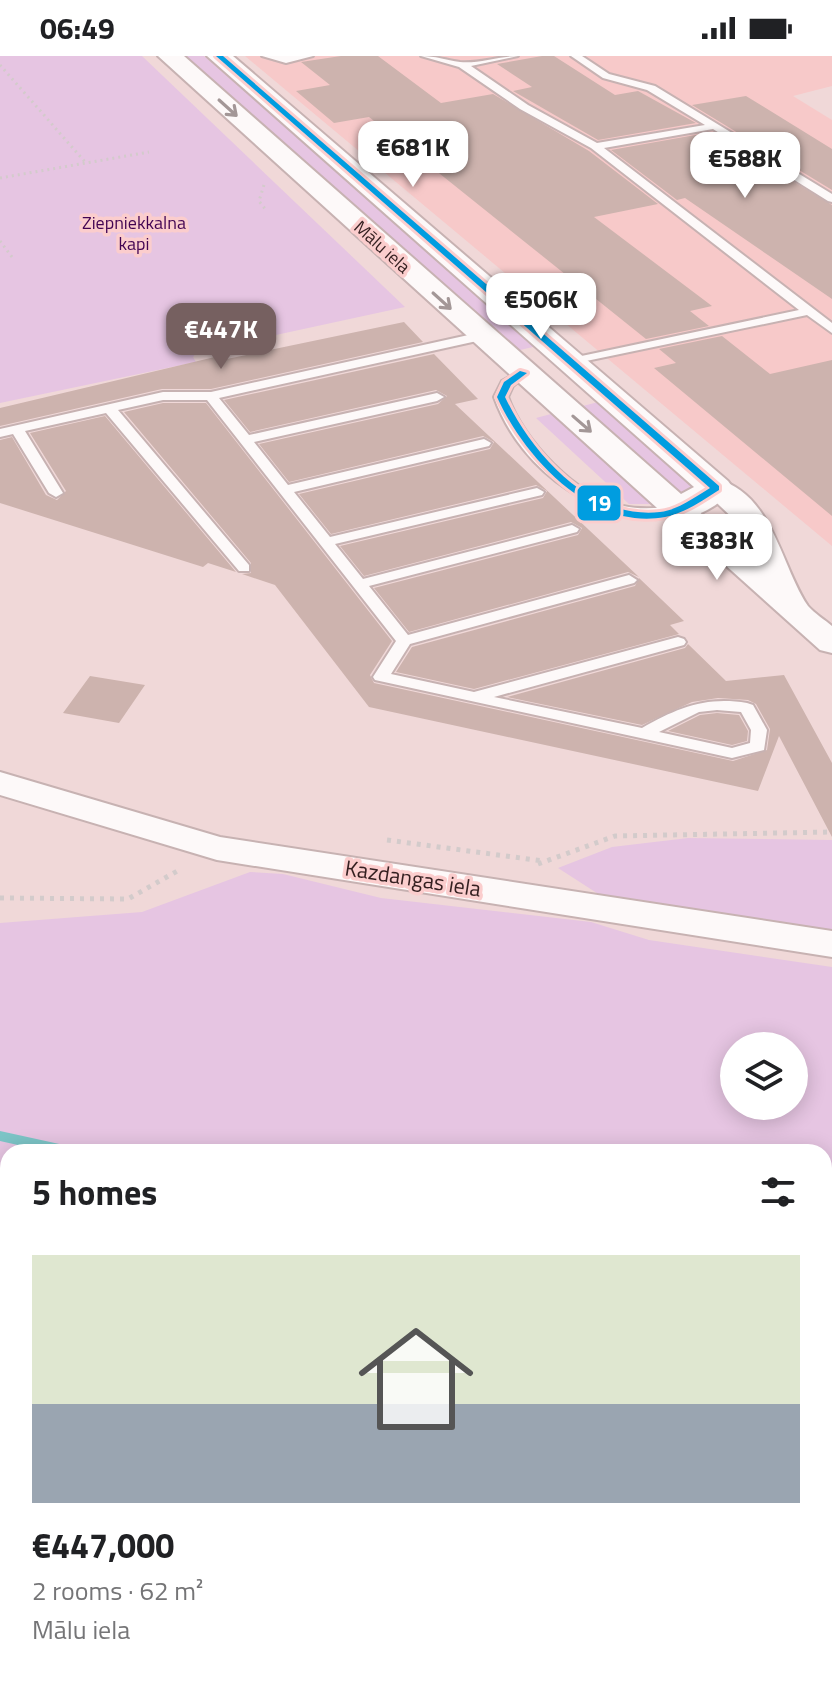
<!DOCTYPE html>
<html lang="en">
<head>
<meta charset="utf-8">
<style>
	body { margin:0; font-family:"Titillium Web",sans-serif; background:#f2f2f2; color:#202124; height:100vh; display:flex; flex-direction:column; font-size:30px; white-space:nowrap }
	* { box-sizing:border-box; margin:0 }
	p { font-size:26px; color:#757577 }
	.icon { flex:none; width:44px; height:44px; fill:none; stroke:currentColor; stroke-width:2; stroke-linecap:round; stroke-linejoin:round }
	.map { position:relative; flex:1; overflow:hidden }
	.panel { position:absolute; left:0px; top:1088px; width:832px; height:538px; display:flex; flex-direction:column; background:#fff; border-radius:24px 24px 0 0; box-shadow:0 4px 20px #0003 }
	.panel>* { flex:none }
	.buttons { position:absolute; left:720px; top:976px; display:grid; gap:16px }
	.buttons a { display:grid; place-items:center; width:88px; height:88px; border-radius:50%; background:#fff; box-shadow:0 4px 20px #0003; font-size:40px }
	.price { position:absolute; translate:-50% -68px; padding:0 18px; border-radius:16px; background:#fff; color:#222; font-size:26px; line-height:52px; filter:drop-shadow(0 2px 4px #0008) }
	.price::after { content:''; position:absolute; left:50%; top:48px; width:24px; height:18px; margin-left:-12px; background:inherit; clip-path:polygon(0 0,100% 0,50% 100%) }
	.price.selected { background:#766060; color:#fff }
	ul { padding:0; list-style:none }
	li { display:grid; align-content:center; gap:16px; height:424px; padding:0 32px }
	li+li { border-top:2px solid #e0e0e0 }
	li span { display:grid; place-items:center; height:248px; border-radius:0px; color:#555 }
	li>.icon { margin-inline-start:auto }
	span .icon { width:144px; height:144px; fill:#fffc; stroke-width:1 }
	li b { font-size:34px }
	h2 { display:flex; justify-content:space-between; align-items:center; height:96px; padding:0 32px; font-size:34px }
	.status { display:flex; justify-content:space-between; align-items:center; height:56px; padding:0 40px; background:#fff; direction:ltr }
	.status svg { height:22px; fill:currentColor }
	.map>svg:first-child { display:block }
</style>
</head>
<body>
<div class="status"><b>06:49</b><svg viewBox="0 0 49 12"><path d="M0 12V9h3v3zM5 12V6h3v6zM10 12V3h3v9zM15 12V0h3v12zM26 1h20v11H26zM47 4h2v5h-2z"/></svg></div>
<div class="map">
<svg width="832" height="1625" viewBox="0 0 832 1625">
	<rect width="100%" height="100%" fill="#f0d8d8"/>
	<path fill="#f7c9c9" d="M245,0H832V30L793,40L832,64V490Z"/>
	<path fill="#e6c5e2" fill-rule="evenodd" d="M0,0H142L405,251L197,296L193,301L196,306L0,347Z
		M183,0H204L537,290L516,295Z
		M602,345L692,425L693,432L687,437H677L579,351Z
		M551,358L654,448H629L536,362Z
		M688,782L832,784V874L603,841L558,812L612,791Z
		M250,816L283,818L381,842L591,866L649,884L832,911V1428L824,1429V1096H8V1564L0,1566V867L142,856ZM734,990H794V1050H734Z"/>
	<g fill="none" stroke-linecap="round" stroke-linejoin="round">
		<path fill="#7cc4c6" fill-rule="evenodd" d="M0,1075L73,1091L78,1092L80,1096H49L0,1085Z
			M824,1270L829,1272L832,1279V1351L826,1349L824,1342Z"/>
	</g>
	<path fill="#cdb3ae" d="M341,0H378L441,47L493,38L589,95L658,148L594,161L712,250L690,255L709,270L646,283L369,61L334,67L296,35L330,29L301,6Z
		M542,0H554L615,39L638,35L696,67L598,84L513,35L532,31L497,8Z
		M746,40L832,93V134L692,49Z
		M712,76L832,149V243L685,142L677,144L611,94Z
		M404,266L423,286L211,333H162L0,370V352L219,300L222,304Z
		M722,280L770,318L832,304V460L654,312L676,307L659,293Z
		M434,298L478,343L455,348L639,521L628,516L409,576L374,532L578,479L582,472L571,466L364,520L340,490L543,442L547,435L536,429L331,478L299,438L490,393L494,386L483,380L289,426L259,388L438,348L447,340L436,334L250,376L224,344Z
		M163,347H206L392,585L370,619L374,627L733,705L767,694L770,673L756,648L748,644L718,642L692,646L642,669L507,641L685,592L688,588L726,625L784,619L832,707V781L779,680L758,735L369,651L275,529L242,518L251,517V507L124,356Z
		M105,360L236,516L208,507L203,511L0,447V384L12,381L46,439L57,444L66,435L30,377Z
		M639,522L684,565L670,569L679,578L474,633L396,616L412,591L635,530Z
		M90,620L145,629L119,667L63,657Z
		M717,657L739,659L748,675L747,685L732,689L668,675L700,659Z"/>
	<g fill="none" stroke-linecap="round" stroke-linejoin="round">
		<defs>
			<path id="service" d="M262,0H313L286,7Z
				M421,0C435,0 446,4 460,6C478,8 499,0 518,0L471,10L528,49L597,87L705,69L647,34L603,22L571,0H582L609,18L655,30L832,138V146L828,145L713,73L604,92L832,267V277L807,259L567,309V303L572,302L799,254L591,92L520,53L459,11Z
				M482,276L488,280L486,283L219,342L249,379L437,337L444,341L437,345L254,386L288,429L484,383L491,387L489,390L294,436L330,481L537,432L544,436L542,439L335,488L363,523L572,469L579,473L577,476L369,530L408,579L629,519L637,524L634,527L410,588L391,618L474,636L678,581L684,583L686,586L684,589L494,641L642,672C677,652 706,640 747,647L753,649L767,674L764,694L732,702L375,624L373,621L396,585L207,344H163L118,354L249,509V515H239L106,357L25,375L63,437L56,441L49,437L13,378L0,381V373L163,336H211ZM717,654L741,656L751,674L750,687L732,692L659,676L699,656Z
				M523,313L529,317L513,330L508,341C523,384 576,441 623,450C641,454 660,452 679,450L684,451V457C603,475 521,417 494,341L502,325Z"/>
			<path id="minor" d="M716,423C773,437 781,511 808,550C814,557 825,564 832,570V597L820,594L664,454L668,448H690L755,504L739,468L701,432L705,426Z
				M0,716L220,781L832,875V901L217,804L0,739Z
				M832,1516V1566L824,1568V1518Z
				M329,1618H422L419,1625H326Z"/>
			<path id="tertiary" d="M158,0H184L681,438L694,431L207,0H233L728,425L733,432C720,451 689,467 667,461Z"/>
		</defs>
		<use href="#service" stroke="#c7b2b2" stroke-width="4"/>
		<use href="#minor" stroke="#c7b2b2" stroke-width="4"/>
		<use href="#tertiary" stroke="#c7b2b2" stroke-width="4"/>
		<path stroke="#d3cbcb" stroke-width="3" stroke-dasharray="2 4" stroke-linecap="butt" d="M0,9L86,107
			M0,122L149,96
			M264,129L259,145L266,154
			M0,185L12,201"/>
		<path stroke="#d3cbcb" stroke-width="5" stroke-dasharray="4 6" stroke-linecap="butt" d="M387,784L543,805
			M538,808L615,780L832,776
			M0,842L128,843L179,814"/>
		<path stroke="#d3cbcb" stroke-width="6" stroke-dasharray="5 8" stroke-linecap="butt" d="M824,1464L832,1462
			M0,1608L8,1607"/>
		<use href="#service" fill="#fdf9f9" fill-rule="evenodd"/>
		<use href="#minor" fill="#fdf9f9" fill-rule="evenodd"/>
		<use href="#tertiary" fill="#fdf9f9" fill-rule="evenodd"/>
		<defs>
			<path id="bus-1" d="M216,0H223L719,430V434C702,445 685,457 665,461C591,475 524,401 497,341L504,326L520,315L527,317L511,329L505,341C532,398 590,464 660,456C678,454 695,441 710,432Z"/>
		</defs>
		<use href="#bus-1" stroke="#fbcdcd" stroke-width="6"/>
		<use href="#bus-1" fill="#009de0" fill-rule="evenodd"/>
	</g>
	<defs><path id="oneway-shaft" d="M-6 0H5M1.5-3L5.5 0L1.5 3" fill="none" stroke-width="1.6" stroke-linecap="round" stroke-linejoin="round" transform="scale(2)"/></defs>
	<g stroke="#a39797">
		<use href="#oneway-shaft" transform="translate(228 52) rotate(42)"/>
		<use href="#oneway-shaft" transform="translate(442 245) rotate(42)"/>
		<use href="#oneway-shaft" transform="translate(582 368) rotate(41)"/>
	</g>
	<g text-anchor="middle" stroke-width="7" stroke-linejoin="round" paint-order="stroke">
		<g font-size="18" fill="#420452" stroke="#fbcdcd">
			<text x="134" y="173">Ziepniekkalna<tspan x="134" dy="21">kapi</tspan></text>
		</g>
		<g font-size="18" fill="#341f20" stroke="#fbcdcd">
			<text transform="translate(382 191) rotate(42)" y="6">Mālu iela</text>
		</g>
		<g font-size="22" fill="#341f20" stroke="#fbcdcd">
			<text transform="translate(413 822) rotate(9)" y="8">Kazdangas iela</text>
		</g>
	</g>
	<rect stroke="#fbcdcd" stroke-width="3" x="576" y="428" width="46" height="38" rx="8" fill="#009de0"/>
	<g font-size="22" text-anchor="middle" font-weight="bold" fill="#fff">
		<text x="599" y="455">19</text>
	</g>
</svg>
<div class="buttons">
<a><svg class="icon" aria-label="layers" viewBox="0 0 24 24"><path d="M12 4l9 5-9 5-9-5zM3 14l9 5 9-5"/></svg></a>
</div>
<b class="price" style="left:413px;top:133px">€681K</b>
<b class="price" style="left:745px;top:144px">€588K</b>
<b class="price" style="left:541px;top:285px">€506K</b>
<b class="price selected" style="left:221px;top:315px">€447K</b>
<b class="price" style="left:717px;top:526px">€383K</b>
<section class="panel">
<h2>5 homes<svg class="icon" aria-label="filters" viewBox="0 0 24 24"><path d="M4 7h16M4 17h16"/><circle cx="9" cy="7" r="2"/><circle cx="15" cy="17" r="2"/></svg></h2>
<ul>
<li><span style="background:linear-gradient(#dfe7d0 60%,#9aa5b1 0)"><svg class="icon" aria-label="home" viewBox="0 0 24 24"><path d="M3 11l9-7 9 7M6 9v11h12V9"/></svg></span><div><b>€447,000</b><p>2 rooms · 62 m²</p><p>Mālu iela</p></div></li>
</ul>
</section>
</div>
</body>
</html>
